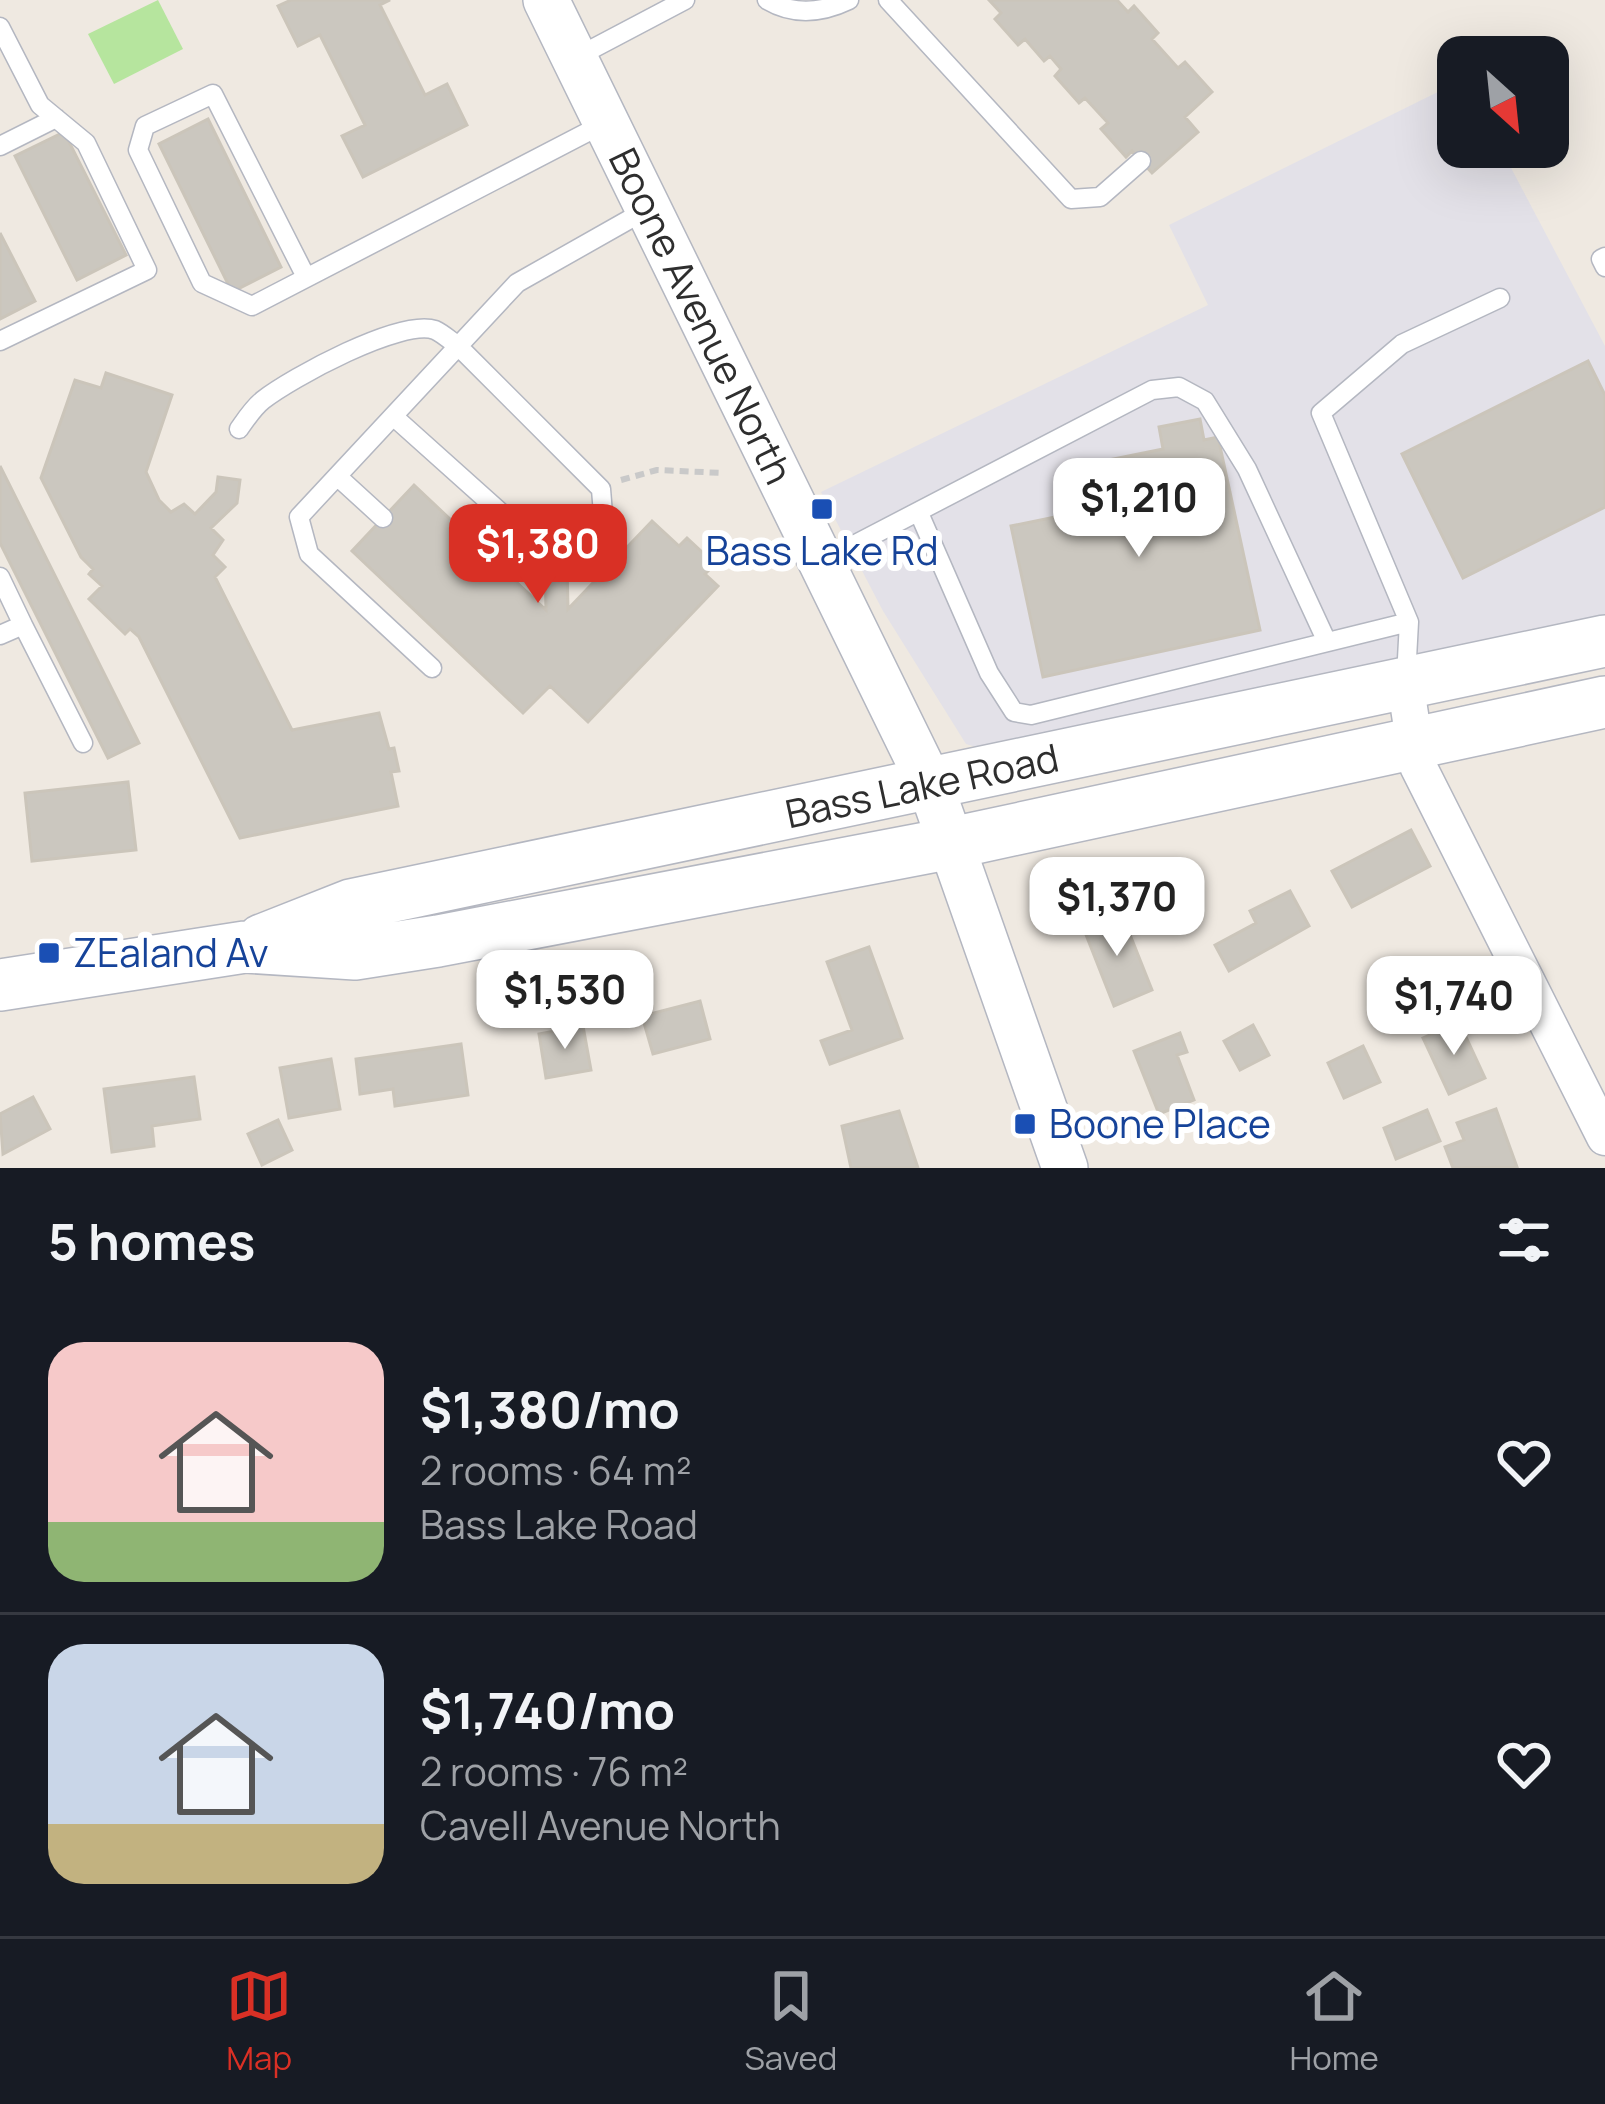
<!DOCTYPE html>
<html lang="en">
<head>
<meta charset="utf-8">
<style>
	body { margin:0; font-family:Manrope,sans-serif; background:#242831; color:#f1f3f6; height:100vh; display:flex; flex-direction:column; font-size:45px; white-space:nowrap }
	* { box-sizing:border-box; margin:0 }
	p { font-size:39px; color:#9ea1a6 }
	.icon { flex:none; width:66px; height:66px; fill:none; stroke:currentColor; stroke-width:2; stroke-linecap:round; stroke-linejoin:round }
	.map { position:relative; height:1168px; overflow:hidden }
	.details { display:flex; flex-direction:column; background:#171b24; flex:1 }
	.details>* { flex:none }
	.needle { width:78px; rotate:153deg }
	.controls { position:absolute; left:1437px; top:36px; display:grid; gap:24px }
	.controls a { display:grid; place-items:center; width:132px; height:132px; border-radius:24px; background:#171b24; box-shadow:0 12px 48px #0002; font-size:60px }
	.price { position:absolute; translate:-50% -102px; padding:0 27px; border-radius:24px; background:#fff; color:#222; font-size:39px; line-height:78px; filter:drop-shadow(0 3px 6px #0008) }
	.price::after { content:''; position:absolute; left:50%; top:72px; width:36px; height:27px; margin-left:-18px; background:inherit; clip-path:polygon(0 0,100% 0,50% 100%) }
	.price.current { background:#d93025; color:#fff }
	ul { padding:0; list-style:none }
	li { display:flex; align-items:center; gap:36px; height:300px; padding:0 48px }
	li+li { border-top:3px solid #363941 }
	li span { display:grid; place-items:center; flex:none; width:336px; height:240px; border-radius:36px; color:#555 }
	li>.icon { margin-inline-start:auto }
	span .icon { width:144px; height:144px; fill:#fffc; stroke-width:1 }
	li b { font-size:51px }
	h2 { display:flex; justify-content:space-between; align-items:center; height:144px; padding:0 48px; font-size:51px }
	.menu { display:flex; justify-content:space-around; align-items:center; height:168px; border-top:3px solid #363941; background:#171b24; font-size:33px; color:#9ea1a6 }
	.menu a { display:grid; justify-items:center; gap:6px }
	.menu .current { color:#d93025 }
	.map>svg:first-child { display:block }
</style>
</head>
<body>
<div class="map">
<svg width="1605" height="1168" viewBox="0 0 1605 1168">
	<rect width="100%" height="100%" fill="#efe9e1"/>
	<path fill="#e3e1e8" d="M1458,82V147H1500L1605,346V620L993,752L966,744L883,611L821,492L1208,305L1169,225Z"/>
	<path fill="#b6e59e" d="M158,0L183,49L114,84L88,34Z"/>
	<path fill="#cbc7bf" stroke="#cbc5ba" stroke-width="3" d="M291,0H390L380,5L425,95L447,84L467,125L363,177L342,136L365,125L320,35L298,46L278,6Z
		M989,0H1117L1128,12L1134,6L1158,33L1152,39L1178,68L1185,62L1212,92L1185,117L1198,132L1152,173L1132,151L1126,157L1101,129L1108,123L1085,98L1079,103L1055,76L1061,69L1050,56L1044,61L1025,39L1018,45L995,19L1001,13Z
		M208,119L281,267L232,292L159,144Z
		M64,132L126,255L77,280L15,156Z
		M0,233L35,301L0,319Z
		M1588,361L1605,395V507L1463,578L1402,454Z
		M106,373L172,395L146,472L159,500L171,512L184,504L195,514L216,492L218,477L240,480L237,503L211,528L223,540L213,555L225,567L215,577L292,730L379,713L389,749L394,748L399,771L391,772L398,806L240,838L139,637L130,629L125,634L89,599L102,586L89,574L93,569L81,557L41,478L75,380L101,388Z
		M1200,419L1204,440L1218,437L1260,630L1043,677L1011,526L1065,515L1060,494L1114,482L1109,460L1163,449L1159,427Z
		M0,466L139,743L108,758L0,543Z
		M414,485L546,610L545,564H567L568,609L652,521L679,546L687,538L715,564L705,574L718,586L588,722L550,686L523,713L352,551Z
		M128,782L136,850L32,861L25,793Z
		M1411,830L1430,866L1352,907L1332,871Z
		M1290,891L1309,926L1229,971L1215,945L1256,923L1250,911Z
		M1121,912L1152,990L1114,1006L1083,927Z
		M869,947L902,1038L830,1064L821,1041L852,1030L827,962Z
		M700,1001L710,1039L653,1054L642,1016Z
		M1459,1022L1485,1078L1449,1094L1423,1038Z
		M1253,1025L1269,1055L1240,1070L1224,1041Z
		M583,1026L591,1070L546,1078L539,1034Z
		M1180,1033L1187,1052L1177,1055L1194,1100L1159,1114L1134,1051Z
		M461,1044L468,1095L395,1106L393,1089L360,1094L356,1059Z
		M1363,1046L1380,1082L1344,1098L1328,1063Z
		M331,1059L340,1109L289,1118L280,1068Z
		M194,1077L200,1119L152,1126L154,1146L112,1152L104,1089Z
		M33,1097L50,1129L3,1154L0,1114Z
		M1496,1109L1517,1167L1453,1168L1445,1147L1464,1140L1457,1123Z
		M1427,1110L1440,1141L1396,1159L1384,1128Z
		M899,1111L918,1168H851L842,1126Z
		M278,1120L292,1150L262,1165L248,1134Z"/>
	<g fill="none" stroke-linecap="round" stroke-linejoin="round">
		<defs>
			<path id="service" d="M767,0C794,16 822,13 849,0
				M888,0L1071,199L1100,197L1141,161
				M0,27L40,105L86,143L147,270L0,341
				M575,58L685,0
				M0,146L56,118
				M1605,257L1601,259L1605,267
				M306,277L213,94L145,126L138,150L202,283L252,306L607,122
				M239,429C246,419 253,408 263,400C291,378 401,318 435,330C442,333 451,341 458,346L601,489L603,514L586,535L563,549L536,544L393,416
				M337,476L383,518
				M919,513L989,673L1014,712L1031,715L1409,622
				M823,561L1152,390L1179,387L1205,401L1247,469L1327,642
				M0,577L23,625
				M0,635L23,625L83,743
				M432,668L309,554L299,517L517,283L646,210
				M1406,677L1409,622L1321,413L1402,344L1500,298"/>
			<path id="minor" d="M1405,682L1418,766L1605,1137"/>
			<path id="tertiary" d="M546,0L930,784L1065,1168"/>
			<path id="secondary" d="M262,940L351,905L1605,641
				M0,985L245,947L355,954L438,941L952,843L1605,702"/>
		</defs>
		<use href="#service" stroke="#b4b7c1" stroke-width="21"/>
		<use href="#minor" stroke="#b4b7c1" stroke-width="39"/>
		<use href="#tertiary" stroke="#b4b7c1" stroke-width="48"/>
		<use href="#secondary" stroke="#b4b7c1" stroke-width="54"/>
		<path stroke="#c9c9c9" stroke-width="6" stroke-dasharray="9 6" stroke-linecap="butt" d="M621,480L657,470L723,473"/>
		<use href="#service" stroke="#fff" stroke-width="18"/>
		<use href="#minor" stroke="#fff" stroke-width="36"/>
		<use href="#tertiary" stroke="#fff" stroke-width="45"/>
		<use href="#secondary" stroke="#fff" stroke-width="51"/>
	</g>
	<g fill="#1a4fb4" stroke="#fff" stroke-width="4.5">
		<rect x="810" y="497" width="24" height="24" rx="6"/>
		<rect x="37" y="941" width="24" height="24" rx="6"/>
		<rect x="1013" y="1112" width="24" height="24" rx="6"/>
	</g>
	<g text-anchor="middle" stroke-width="12" stroke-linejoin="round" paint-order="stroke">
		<g font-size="39" fill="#2e2e2e" stroke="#fff">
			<text transform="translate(701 316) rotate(64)" y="14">Boone Avenue North</text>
			<text transform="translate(922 786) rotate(-12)" y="14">Bass Lake Road</text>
		</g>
		<g font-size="39" fill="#164399" stroke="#fff" text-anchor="start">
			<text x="822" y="565" text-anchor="middle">Bass Lake Rd</text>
			<text x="73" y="967">ZEaland Av</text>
			<text x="1049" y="1138">Boone Place</text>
		</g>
	</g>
</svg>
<div class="controls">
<a><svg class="needle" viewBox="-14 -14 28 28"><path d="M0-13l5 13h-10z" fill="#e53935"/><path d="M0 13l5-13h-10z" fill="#9ea1a6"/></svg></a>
</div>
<b class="price" style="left:1139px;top:560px">$1,210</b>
<b class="price current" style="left:538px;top:606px">$1,380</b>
<b class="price" style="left:1117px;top:959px">$1,370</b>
<b class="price" style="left:565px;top:1052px">$1,530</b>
<b class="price" style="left:1454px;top:1058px">$1,740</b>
</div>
<section class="details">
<h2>5 homes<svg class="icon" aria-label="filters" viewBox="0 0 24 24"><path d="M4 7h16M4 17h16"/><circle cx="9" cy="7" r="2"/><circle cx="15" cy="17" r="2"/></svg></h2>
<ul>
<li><span style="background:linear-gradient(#f6c9c9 75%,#8fb573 0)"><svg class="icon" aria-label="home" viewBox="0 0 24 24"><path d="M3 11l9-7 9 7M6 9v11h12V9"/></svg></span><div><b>$1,380/mo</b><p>2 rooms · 64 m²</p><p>Bass Lake Road</p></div><svg class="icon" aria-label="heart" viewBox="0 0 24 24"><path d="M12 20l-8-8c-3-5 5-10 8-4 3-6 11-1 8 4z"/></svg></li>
<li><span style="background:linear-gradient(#c9d6e8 75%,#c2b280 0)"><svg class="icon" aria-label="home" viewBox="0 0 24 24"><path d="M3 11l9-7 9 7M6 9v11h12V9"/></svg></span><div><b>$1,740/mo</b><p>2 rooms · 76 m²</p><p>Cavell Avenue North</p></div><svg class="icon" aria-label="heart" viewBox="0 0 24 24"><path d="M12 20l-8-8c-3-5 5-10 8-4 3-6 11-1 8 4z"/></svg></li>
</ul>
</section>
<nav class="menu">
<a class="current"><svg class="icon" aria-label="map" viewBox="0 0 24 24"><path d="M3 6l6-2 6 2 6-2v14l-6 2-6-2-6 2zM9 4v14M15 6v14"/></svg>Map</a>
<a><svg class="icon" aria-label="saved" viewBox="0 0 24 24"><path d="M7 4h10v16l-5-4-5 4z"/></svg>Saved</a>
<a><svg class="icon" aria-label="home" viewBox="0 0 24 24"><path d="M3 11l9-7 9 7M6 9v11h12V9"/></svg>Home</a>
</nav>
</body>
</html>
